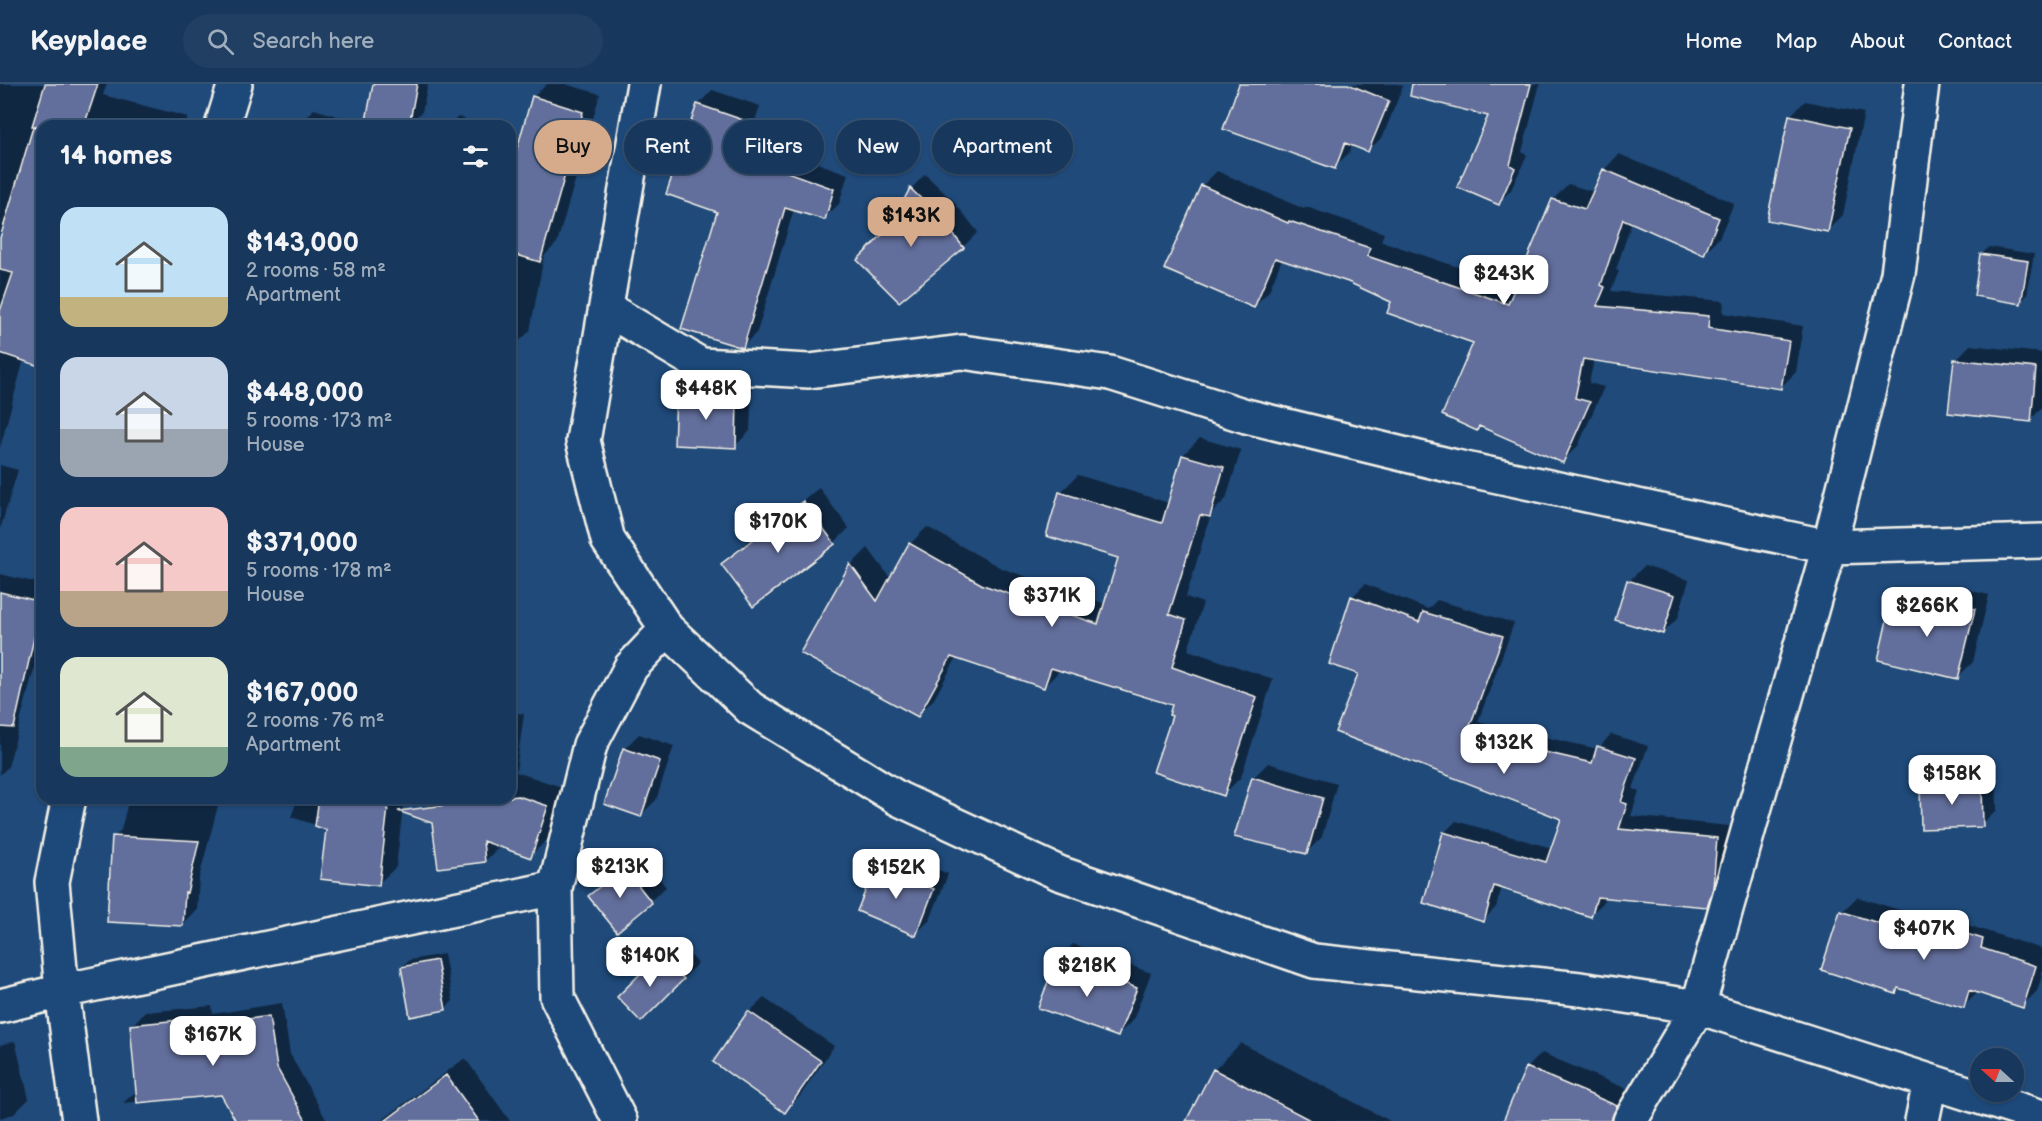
<!DOCTYPE html>
<html lang="en">
<head>
<meta charset="utf-8">
<style>
	body { margin:0; font-family:"Balsamiq Sans",sans-serif; background:#203f62; color:#f1f3f6; height:100vh; display:flex; flex-direction:column; font-size:22px; white-space:nowrap }
	* { box-sizing:border-box; margin:0 }
	p { font-size:20px; color:#9eacbb }
	.icon { flex:none; width:33px; height:33px; fill:none; stroke:currentColor; stroke-width:2; stroke-linecap:round; stroke-linejoin:round }
	.map { position:relative; flex:1; overflow:hidden }
	.side { position:absolute; left:36px; top:36px; width:480px; height:684px; display:flex; flex-direction:column; background:#17385c; border-radius:18px; box-shadow:0 2px 4px #0004,0 0 0 2px #365272 }
	.side>* { flex:none }
	.hud { position:absolute; left:534px; top:36px; width:570px; height:54px; display:flex; gap:12px }
	.needle { width:39px; rotate:291deg }
	.fabs { position:absolute; left:1970px; top:964px; display:grid; gap:12px }
	.fabs a { display:grid; place-items:center; width:54px; height:54px; border-radius:50%; background:#17385c; box-shadow:0 2px 4px #0004,0 0 0 2px #365272; font-size:30px }
	.price { position:absolute; translate:-50% -51px; padding:0 14px; border-radius:12px; background:#fff; color:#222; font-size:20px; line-height:39px; filter:drop-shadow(0 2px 3px #0008) }
	.price::after { content:''; position:absolute; left:50%; top:36px; width:18px; height:14px; margin-left:-9px; background:inherit; clip-path:polygon(0 0,100% 0,50% 100%) }
	.price.selected { background:#d6ab8b; color:#111 }
	ul { padding:0; list-style:none }
	li { display:flex; align-items:center; gap:18px; height:150px; padding:0 24px }
	li span { display:grid; place-items:center; flex:none; width:168px; height:120px; border-radius:18px; color:#555 }
	li>.icon { margin-inline-start:auto }
	span .icon { width:72px; height:72px; fill:#fffc; stroke-width:1 }
	li b { font-size:26px }
	h2 { display:flex; justify-content:space-between; align-items:center; height:72px; padding:0 24px; font-size:26px }
	.tag { padding:0 21px; border-radius:27px; background:#17385c; box-shadow:0 2px 4px #0004,0 0 0 2px #365272; font-size:21px; line-height:54px }
	.tag.selected { background:#d6ab8b; color:#111 }
	header { display:flex; align-items:center; gap:36px; box-sizing:border-box; height:84px; padding:0 30px; background:#17385c; border-bottom:2px solid #365272 }
	header strong { font-size:28px }
	nav { display:flex; gap:33px; margin-inline-start:auto; font-size:21px }
	.search { width:420px; height:54px; background:#203f62; display:flex; align-items:center; gap:15px; box-sizing:border-box; padding:0 21px; border-radius:33px; color:#9eacbb; font-size:22px }
	.map>svg:first-child { display:block }
</style>
</head>
<body>
<header>
<strong>Keyplace</strong>
<div class="search"><svg class="icon" aria-label="search" viewBox="0 0 24 24"><circle cx="10" cy="10" r="6"/><path d="M15 15l6 6"/></svg>Search here</div>
<nav><a>Home</a><a>Map</a><a>About</a><a>Contact</a></nav>
</header>
<div class="map">
<svg width="2042" height="1037" viewBox="0 0 2042 1037">
	<rect width="100%" height="100%" fill="#1f4a7a"/>
	<filter id="ink" filterUnits="userSpaceOnUse"><feTurbulence type="fractalNoise" baseFrequency=".0167" numOctaves="2"/><feDisplacementMap in="SourceGraphic" scale="12" xChannelSelector="R" yChannelSelector="G"/><feConvolveMatrix kernelMatrix="1 2 1 2 8 2 1 2 1" color-interpolation-filters="sRGB"/></filter>
	<g filter="url(#ink)">
		<path fill="#0007" d="M0,0H107L103,11L188,33L185,42H42V281L24,275L0,364Z
			M375,0H428L422,28L405,42Z
			M547,0H565L600,10L557,159L544,172L530,247L512,264H510V48L521,51L533,13Z
			M1241,0H1398L1403,2L1383,52L1368,67L1353,60L1349,69L1334,83Z
			M1453,0H1540L1522,68L1527,71L1511,106L1498,119L1490,31Z
			M712,6L760,22L749,55L848,90L839,120L824,134L794,125L757,248L743,262L698,21Z
			M1805,17L1864,29L1843,131L1828,146L1790,32Z
			M314,25L370,42H299Z
			M458,33L490,42H448Z
			M1619,70L1734,119L1719,154L1704,169L1632,137L1616,186L1619,187L1611,207L1724,217L1723,229L1803,242L1796,288L1781,303L1594,276L1589,299L1604,303L1578,362L1562,377L1480,341L1477,345L1475,258L1348,197L1282,175L1269,207L1254,222L1202,102L1217,87L1304,125L1306,123L1384,149L1381,157L1517,203L1553,116L1568,100L1594,108L1604,86Z
			M925,90L954,118L978,148L963,163L891,144L911,105Z
			M1989,163L2034,170L2027,211L2020,218L1981,171Z
			M1970,261L2042,269V324L2030,336L1956,276Z
			M693,297L752,299L750,347L735,362L678,312Z
			M1200,354L1241,366L1226,415L1211,430L1186,513L1203,519L1188,566L1273,595L1241,693L1224,710L1174,631V620L1061,585L1044,603L957,573L934,615L917,632L802,568L851,481L868,464L891,495L910,460L927,443L1001,484L1106,520L1120,473L1048,451L1061,408L1078,391L1169,419L1183,371Z
			M0,381L18,386L0,446Z
			M819,404L849,444L834,459L723,480L738,465Z
			M1644,482L1689,496L1678,534L1663,549L1629,497Z
			M0,490L42,500V569L36,578L8,683L0,691Z
			M1365,500L1428,525L1437,516L1514,539L1478,638L1598,665L1611,650L1648,662L1633,705L1639,707L1631,732L1729,742L1724,790L1719,809L1706,822L1605,812L1603,819L1590,831L1502,803L1496,823L1484,836L1444,749L1456,737L1552,764L1563,734L1360,589L1352,513Z
			M1952,502L1989,511L1973,578L1958,593L1893,519L1907,504L1942,513Z
			M510,628L524,630L516,688L565,704L548,755L530,772L500,762L485,777L439,783L430,714H510Z
			M639,650L674,662L656,716L641,731L624,665Z
			M1268,679L1337,699L1322,753L1307,768L1253,694Z
			M1996,685L1997,726L1982,741L1921,702L1936,687Z
			M129,714H220L199,794L197,826L182,841L114,753L121,746Z
			M298,714H404L396,783L378,800L328,745L291,733Z
			M893,767L948,790L930,836L915,850L859,827L878,782Z
			M639,769L666,803L617,846L590,813Z
			M1857,813L1913,830L1918,825L2042,865V892L2037,907L2022,922L1978,908L1963,923L1901,904L1896,909L1842,828Z
			M676,857L698,879L641,936L619,913Z
			M1073,860L1151,889L1133,936L1118,951L1059,875Z
			M444,870L453,917L446,924L402,883L410,876Z
			M764,914L834,962L800,1012L785,1027L749,928Z
			M282,919L290,970L327,1037H238L222,1009L123,1019L149,996L131,942L145,928L212,922L213,930Z
			M15,957L29,1015L14,1030L0,1034V961Z
			M1241,959L1390,1037H1188L1214,986Z
			M1542,969L1627,1005L1613,1037H1505L1527,984Z
			M465,974L510,1037H381Z"/>
		<path fill="#626e9b" stroke="#f4f1e8" stroke-width="1.5" d="M45,0H98L84,42H32Z
			M373,0H417L409,42H365Z
			M1239,0H1348L1389,17L1368,68L1345,59L1335,85L1223,45Z
			M1412,0H1531L1510,81L1515,84L1499,121L1457,103L1488,32L1410,12Z
			M532,12L583,28L540,178L510,169V89Z
			M697,20L746,37L735,69L834,105L825,136L785,124L743,264L681,245L717,128L666,110Z
			M1789,31L1850,44L1828,148L1767,136Z
			M33,43L42,45V283L0,269V227L13,189L0,186V154Z
			M1603,85L1719,134L1704,171L1623,135L1601,201L1605,203L1597,222L1709,232L1708,244L1789,257L1781,305L1583,275L1575,314L1590,318L1563,379L1479,342L1477,347L1442,331L1473,259L1387,229L1391,218L1348,198L1275,174L1254,224L1164,185L1201,101L1288,139L1289,137L1370,164L1367,172L1508,220L1552,115L1585,125Z
			M910,104L939,132L964,164L899,218L857,176L890,143Z
			M1980,170L2028,177L2021,220L1974,212Z
			M1954,275L2036,284L2031,338L1948,329Z
			M676,311L737,313L736,364L674,361Z
			M1182,371L1224,383L1210,433L1200,431L1169,530L1186,536L1172,583L1257,613L1224,712L1153,688L1172,632L1169,631L1172,621L1051,584L1044,604L951,573L918,633L800,569L850,480L877,517L909,459L983,501L1098,540L1118,474L1046,452L1059,408L1162,439Z
			M803,417L835,460L753,523L721,480Z
			M1627,496L1675,511L1663,550L1615,536Z
			M0,508L42,518L14,644L0,643Z
			M1351,512L1419,538L1423,528L1503,552L1467,650L1592,679L1597,662L1636,674L1621,718L1627,720L1619,745L1717,754L1713,804L1707,823L1597,813L1591,833L1494,802L1484,838L1423,819L1443,748L1546,778L1561,735L1335,648L1358,590L1329,580Z
			M1936,516L1975,525L1958,595L1878,576L1891,518L1933,528Z
			M623,664L660,677L641,733L604,720Z
			M1252,693L1323,714L1307,770L1234,753Z
			M1982,699L1983,743L1921,745L1920,701Z
			M518,712L548,722L531,774L483,757L485,778L438,784L432,739L398,727Z
			M319,714H389L379,802L320,795L326,746L315,742Z
			M112,752L199,757L187,809L185,808L183,842L107,838Z
			M876,781L934,805L916,852L857,827Z
			M624,783L652,819L617,848L588,812Z
			M1840,827L1901,846L1902,830L1983,855L1981,864L2036,882L2023,924L1969,906L1964,924L1898,904L1896,910L1821,886Z
			M660,870L684,895L641,938L617,913Z
			M1057,874L1137,904L1118,953L1038,924Z
			M437,876L446,926L410,933L401,883Z
			M748,927L821,977L785,1029L713,978Z
			M269,932L277,984L306,1037H236L221,1011L137,1019L130,941L199,934L200,942Z
			M1526,983L1617,1022L1611,1037H1503Z
			M1213,985L1312,1037H1186Z
			M446,991L479,1037H385Z"/>
		<g fill="none" stroke-linecap="round" stroke-linejoin="round">
			<defs>
				<path id="minor" d="M644,0L583,357L608,456L667,545L750,624L899,715L1059,789L1314,877L1580,905L1698,923L2042,1033
					M222,42L235,0
					M607,225L701,281L809,287L962,268L1110,289L1246,332L1456,383L1829,463L2042,457
					M69,714L52,798L62,907L79,1037
					M0,922L62,907L555,804
					M620,1037L557,913L555,804L590,661L631,583L667,545
					M1630,1037L1698,923L1829,463L1898,190L1922,0
					M1922,1037L1930,998"/>
			</defs>
			<use href="#minor" stroke="#f4f1e8" stroke-width="38"/>
			<use href="#minor" stroke="#1f4a7a" stroke-width="33"/>
		</g>
	</g>
</svg>
<div class="fabs">
<a><svg class="needle" viewBox="-14 -14 28 28"><path d="M0-13l5 13h-10z" fill="#e53935"/><path d="M0 13l5-13h-10z" fill="#9eacbb"/></svg></a>
</div>
<b class="price selected" style="left:911px;top:164px">$143K</b>
<b class="price" style="left:1504px;top:222px">$243K</b>
<b class="price" style="left:706px;top:337px">$448K</b>
<b class="price" style="left:778px;top:470px">$170K</b>
<b class="price" style="left:1052px;top:544px">$371K</b>
<b class="price" style="left:1927px;top:554px">$266K</b>
<b class="price" style="left:1504px;top:691px">$132K</b>
<b class="price" style="left:1952px;top:722px">$158K</b>
<b class="price" style="left:620px;top:815px">$213K</b>
<b class="price" style="left:896px;top:816px">$152K</b>
<b class="price" style="left:1924px;top:877px">$407K</b>
<b class="price" style="left:650px;top:904px">$140K</b>
<b class="price" style="left:1087px;top:914px">$218K</b>
<b class="price" style="left:213px;top:983px">$167K</b>
<div class="hud">
<a class="tag selected">Buy</a>
<a class="tag">Rent</a>
<a class="tag">Filters</a>
<a class="tag">New</a>
<a class="tag">Apartment</a>
</div>
<section class="side">
<h2>14 homes<svg class="icon" aria-label="filters" viewBox="0 0 24 24"><path d="M4 7h16M4 17h16"/><circle cx="9" cy="7" r="2"/><circle cx="15" cy="17" r="2"/></svg></h2>
<ul>
<li><span style="background:linear-gradient(#bfe0f5 75%,#c2b280 0)"><svg class="icon" aria-label="home" viewBox="0 0 24 24"><path d="M3 11l9-7 9 7M6 9v11h12V9"/></svg></span><div><b>$143,000</b><p>2 rooms · 58 m²</p><p>Apartment</p></div></li>
<li><span style="background:linear-gradient(#c9d6e8 60%,#9aa5b1 0)"><svg class="icon" aria-label="home" viewBox="0 0 24 24"><path d="M3 11l9-7 9 7M6 9v11h12V9"/></svg></span><div><b>$448,000</b><p>5 rooms · 173 m²</p><p>House</p></div></li>
<li><span style="background:linear-gradient(#f6c9c9 70%,#b9a48a 0)"><svg class="icon" aria-label="home" viewBox="0 0 24 24"><path d="M3 11l9-7 9 7M6 9v11h12V9"/></svg></span><div><b>$371,000</b><p>5 rooms · 178 m²</p><p>House</p></div></li>
<li><span style="background:linear-gradient(#dfe7d0 75%,#7fa58c 0)"><svg class="icon" aria-label="home" viewBox="0 0 24 24"><path d="M3 11l9-7 9 7M6 9v11h12V9"/></svg></span><div><b>$167,000</b><p>2 rooms · 76 m²</p><p>Apartment</p></div></li>
</ul>
</section>
</div>
</body>
</html>
